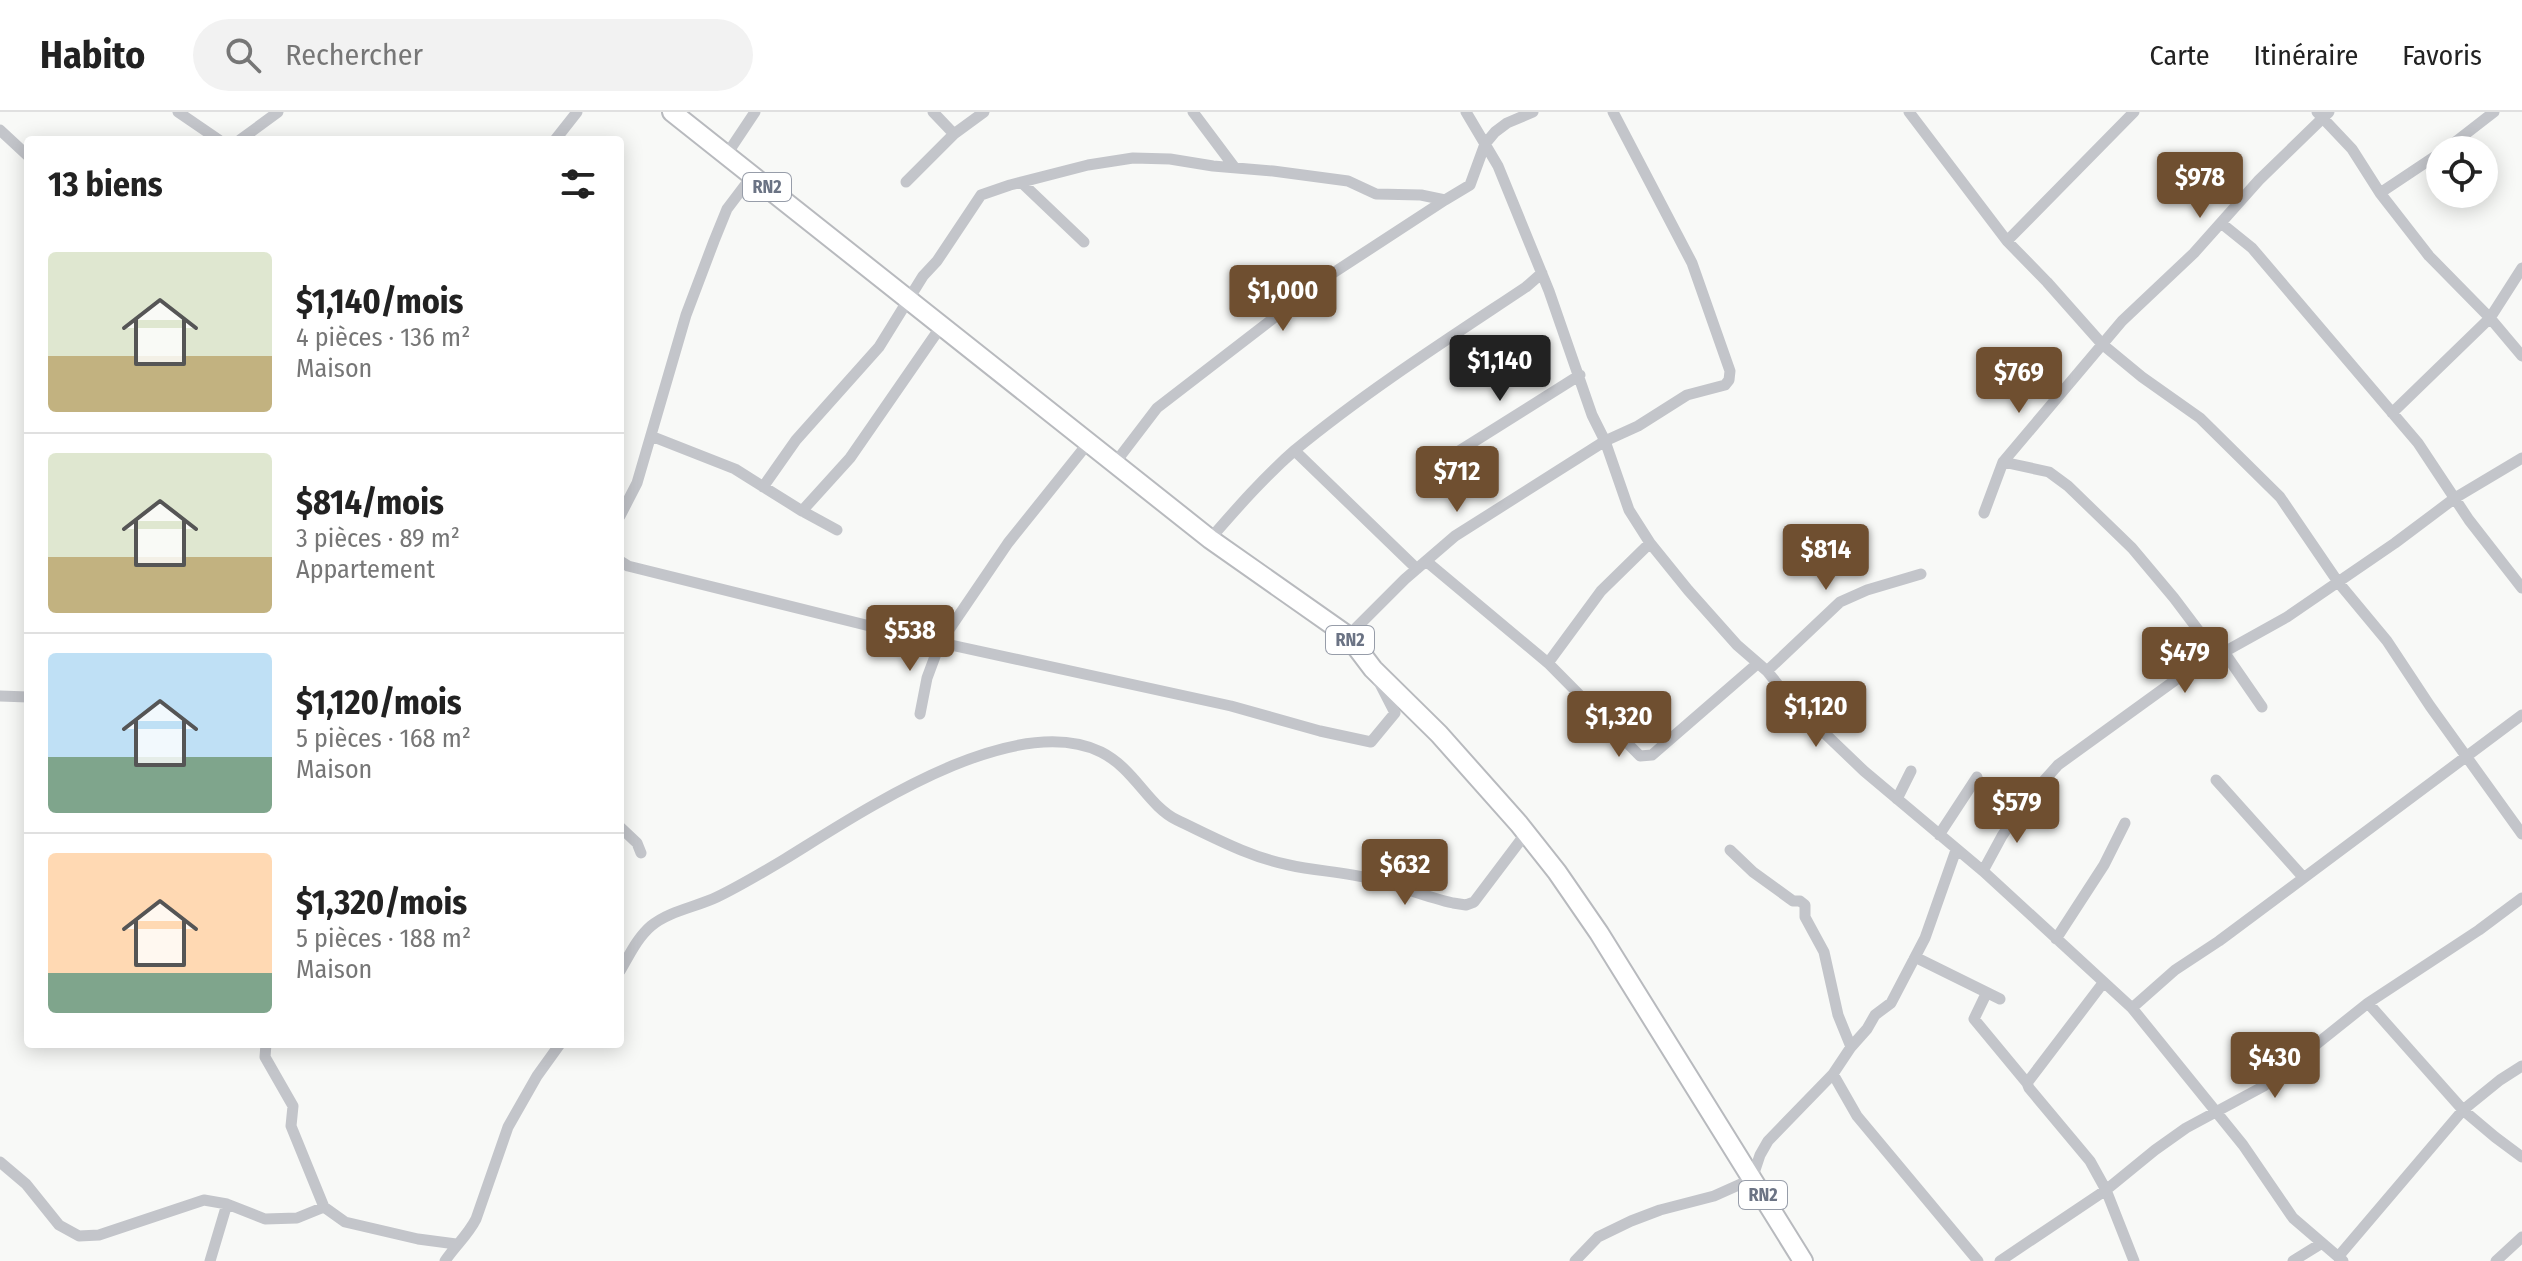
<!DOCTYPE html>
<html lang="fr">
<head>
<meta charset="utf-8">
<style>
	body { margin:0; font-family:"Fira Sans Condensed",sans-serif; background:#f2f2f2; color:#222; height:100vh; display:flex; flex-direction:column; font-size:30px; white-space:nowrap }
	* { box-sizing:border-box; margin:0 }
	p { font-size:26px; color:#767676 }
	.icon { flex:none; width:44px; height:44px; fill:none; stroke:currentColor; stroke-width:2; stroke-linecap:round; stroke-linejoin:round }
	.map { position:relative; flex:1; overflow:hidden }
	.sheet { position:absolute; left:24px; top:24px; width:600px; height:912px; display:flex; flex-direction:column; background:#fff; border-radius:8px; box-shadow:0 4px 20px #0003 }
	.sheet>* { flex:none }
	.tools { position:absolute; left:2426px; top:24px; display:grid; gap:16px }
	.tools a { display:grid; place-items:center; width:72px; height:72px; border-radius:50%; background:#fff; box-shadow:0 4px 20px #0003; font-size:40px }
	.price { position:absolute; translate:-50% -68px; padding:0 18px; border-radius:8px; background:#6f4f30; color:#fff; font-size:26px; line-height:52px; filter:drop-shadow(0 2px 4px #0008) }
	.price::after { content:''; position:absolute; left:50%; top:48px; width:24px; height:18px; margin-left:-12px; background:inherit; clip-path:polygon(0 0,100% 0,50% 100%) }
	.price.current { background:#222; color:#fff }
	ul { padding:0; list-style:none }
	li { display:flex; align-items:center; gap:24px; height:200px; padding:0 24px }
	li+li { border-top:2px solid #e0e0e0 }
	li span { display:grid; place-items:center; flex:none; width:224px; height:160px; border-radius:8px; color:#555 }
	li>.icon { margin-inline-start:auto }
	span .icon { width:96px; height:96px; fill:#fffc; stroke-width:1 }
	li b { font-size:34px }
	h2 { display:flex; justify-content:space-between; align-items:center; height:96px; padding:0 24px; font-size:34px }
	header { display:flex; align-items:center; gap:48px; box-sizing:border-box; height:112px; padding:0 40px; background:#fff; border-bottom:2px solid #e0e0e0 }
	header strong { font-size:38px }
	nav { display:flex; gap:44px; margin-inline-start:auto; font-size:28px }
	.search { width:560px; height:72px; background:#f2f2f2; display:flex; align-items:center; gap:20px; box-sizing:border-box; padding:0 28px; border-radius:44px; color:#767676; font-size:30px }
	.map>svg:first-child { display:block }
</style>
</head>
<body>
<header>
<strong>Habito</strong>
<div class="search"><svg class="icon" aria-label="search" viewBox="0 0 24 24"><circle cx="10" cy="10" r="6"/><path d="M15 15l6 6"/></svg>Rechercher</div>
<nav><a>Carte</a><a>Itinéraire</a><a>Favoris</a></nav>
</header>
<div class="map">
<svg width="2522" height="1149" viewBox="0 0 2522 1149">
	<rect width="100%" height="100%" fill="#f8f9f7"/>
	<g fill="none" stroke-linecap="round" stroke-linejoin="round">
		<defs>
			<path id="trunk" d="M672,0L1210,427L1348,524L1373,557L1439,622L1519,712L1557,760L1599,821L1803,1149"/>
		</defs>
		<use href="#trunk" stroke="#b8babe" stroke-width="22"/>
		<path stroke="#c3c5ca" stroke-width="11" d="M178,0L219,28
			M933,0L954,22
			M1193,0L1235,56
			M1466,0L1498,54L1549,179L1592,303L1605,329L1629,398L1650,431L1688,478L1737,533L1767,559L1792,590L1864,659L1983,759L2132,896L2243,1033L2293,1106L2343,1149
			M1909,0L2007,129L2047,170L2102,232L2142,265L2200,306L2280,385L2338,470L2387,529L2430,594L2522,722
			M2317,0L2352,37L2380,81L2429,144L2490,206L2522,244
			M0,18L28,44
			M240,28L278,0
			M555,28L577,0
			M2445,38L2494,0
			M727,42L755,0
			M906,70L954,22L984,0
			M1021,70L1084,130
			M2380,81L2440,41
			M2221,111L2252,136L2418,331L2469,408L2522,476
			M2007,129L2134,0
			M2392,301L2490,206L2522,156
			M651,324L735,357L802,399L850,346L942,213
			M1295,339L1417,457
			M2003,350L2049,360L2068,374L2132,436L2174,486L2217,543
			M1115,351L1157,296L1327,165L1445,88
			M1440,351L1580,263
			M763,375L796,328L879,235L923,164L937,149L981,83L1010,73L1088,53L1133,46L1170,47L1213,54L1273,59L1348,69L1376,82L1421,83L1445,88L1470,73L1485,32L1495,20L1507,11L1533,0
			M802,399L837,418
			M1984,401L2003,350L2122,209L2194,141L2259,68L2329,0
			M620,404L637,371L686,203L714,129L727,97L752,64
			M1210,427C1237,396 1264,365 1295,338C1368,278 1448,227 1526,175L1542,161
			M620,449L628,454L914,525L1231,594L1320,619L1371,630L1395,601L1378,568
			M1426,449L1548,551L1640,644L1652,643L1757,552
			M1348,524L1405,467L1455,424L1605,329L1638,314L1687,283L1725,273L1729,268L1730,259L1692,151L1613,0
			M2224,540L2262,595
			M1548,551L1601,479L1650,431
			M1767,559L1840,490L1867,478L1921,462
			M0,584L28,585
			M920,602L927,566L940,531L1008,431L1089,330
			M2216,668L2303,765
			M1897,687L1911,659
			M620,715L637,731L641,741
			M1939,723L1977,665
			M1983,759L2002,724L2024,691L2058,653L2181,564L2287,505L2395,431L2455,386L2522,346
			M2056,827L2104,753L2125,711
			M1914,847H1919L2000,887
			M620,859C629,844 637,826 651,814C669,799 696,795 717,785C740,774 763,760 785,747C860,701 1012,597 1101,640C1135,657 1148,694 1177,708C1213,725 1249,745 1289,753C1316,759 1345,760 1372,767C1400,774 1426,785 1453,791L1466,793L1474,790L1526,721
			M2103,871L2027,971L2029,976L2090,1049L2106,1078L2134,1149
			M1986,882L1974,907L2027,971
			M2132,896L2175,858L2219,829L2522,603
			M266,932L265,945L293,994L291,1014L324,1095
			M1851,935L1867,917L1875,903L1891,891L1925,826L1956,738
			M2522,954L2500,968L2463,998L2495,1025L2522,1045
			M1833,962L1857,1004L1978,1149
			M0,1050L26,1072L59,1113L79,1124L99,1123L204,1088L227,1092L265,1107L297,1106L324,1095L345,1110L418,1127L456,1132
			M2338,1145L2463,998L2368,891
			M210,1149L227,1092
			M445,1149C455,1134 468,1123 476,1107L508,1015L537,964L560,932
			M1575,1149L1598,1125L1631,1109L1660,1098L1714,1084L1752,1067L1760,1043L1768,1029L1833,962L1851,935L1838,903L1824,840L1805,805V793L1800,789H1793L1753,760L1730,738
			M2000,1149L2106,1078L2155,1038L2186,1016L2264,974L2368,891L2479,818L2522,786
			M2293,1149L2322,1131
			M2496,1149L2522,1125"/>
		<use href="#trunk" stroke="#fff" stroke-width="18"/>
	</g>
	<g text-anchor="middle" stroke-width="8" stroke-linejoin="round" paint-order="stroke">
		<g fill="#fff" stroke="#979da9" stroke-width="2">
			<rect x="743" y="61" width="48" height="28" rx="6"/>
			<rect x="1326" y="514" width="48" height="28" rx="6"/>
			<rect x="1739" y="1069" width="48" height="28" rx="6"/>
		</g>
		<g font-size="18" font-weight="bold" fill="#6b7384">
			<text x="767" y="81">RN2</text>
			<text x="1350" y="534">RN2</text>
			<text x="1763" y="1089">RN2</text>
		</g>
	</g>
</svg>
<div class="tools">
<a><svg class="icon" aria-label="locate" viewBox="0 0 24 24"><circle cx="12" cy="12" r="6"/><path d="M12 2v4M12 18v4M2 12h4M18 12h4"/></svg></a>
</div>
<b class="price" style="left:2200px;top:108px">$978</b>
<b class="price" style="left:1283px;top:221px">$1,000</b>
<b class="price current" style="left:1500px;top:291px">$1,140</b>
<b class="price" style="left:2019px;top:303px">$769</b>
<b class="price" style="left:1457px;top:402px">$712</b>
<b class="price" style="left:1826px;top:480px">$814</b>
<b class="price" style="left:910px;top:561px">$538</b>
<b class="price" style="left:2185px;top:583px">$479</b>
<b class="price" style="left:1816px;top:637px">$1,120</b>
<b class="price" style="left:1619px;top:647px">$1,320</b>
<b class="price" style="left:2017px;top:733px">$579</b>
<b class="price" style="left:1405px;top:795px">$632</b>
<b class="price" style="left:2275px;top:988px">$430</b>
<section class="sheet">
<h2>13 biens<svg class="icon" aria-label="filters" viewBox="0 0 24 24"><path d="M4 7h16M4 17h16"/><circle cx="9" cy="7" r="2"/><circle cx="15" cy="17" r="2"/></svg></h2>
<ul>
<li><span style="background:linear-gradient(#dfe7d0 65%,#c2b280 0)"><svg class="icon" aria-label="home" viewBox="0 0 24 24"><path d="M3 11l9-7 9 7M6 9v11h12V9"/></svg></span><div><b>$1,140/mois</b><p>4 pièces · 136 m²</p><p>Maison</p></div></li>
<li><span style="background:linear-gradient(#dfe7d0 65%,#c2b280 0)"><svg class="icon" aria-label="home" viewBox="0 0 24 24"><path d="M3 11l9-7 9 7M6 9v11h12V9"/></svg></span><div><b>$814/mois</b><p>3 pièces · 89 m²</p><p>Appartement</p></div></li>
<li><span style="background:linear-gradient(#bfe0f5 65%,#7fa58c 0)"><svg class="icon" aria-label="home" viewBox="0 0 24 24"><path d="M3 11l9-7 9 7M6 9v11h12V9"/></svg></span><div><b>$1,120/mois</b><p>5 pièces · 168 m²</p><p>Maison</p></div></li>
<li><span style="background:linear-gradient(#ffd9b3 75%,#7fa58c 0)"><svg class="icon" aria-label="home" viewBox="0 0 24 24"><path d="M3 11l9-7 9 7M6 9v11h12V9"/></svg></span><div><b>$1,320/mois</b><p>5 pièces · 188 m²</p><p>Maison</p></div></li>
</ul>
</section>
</div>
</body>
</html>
